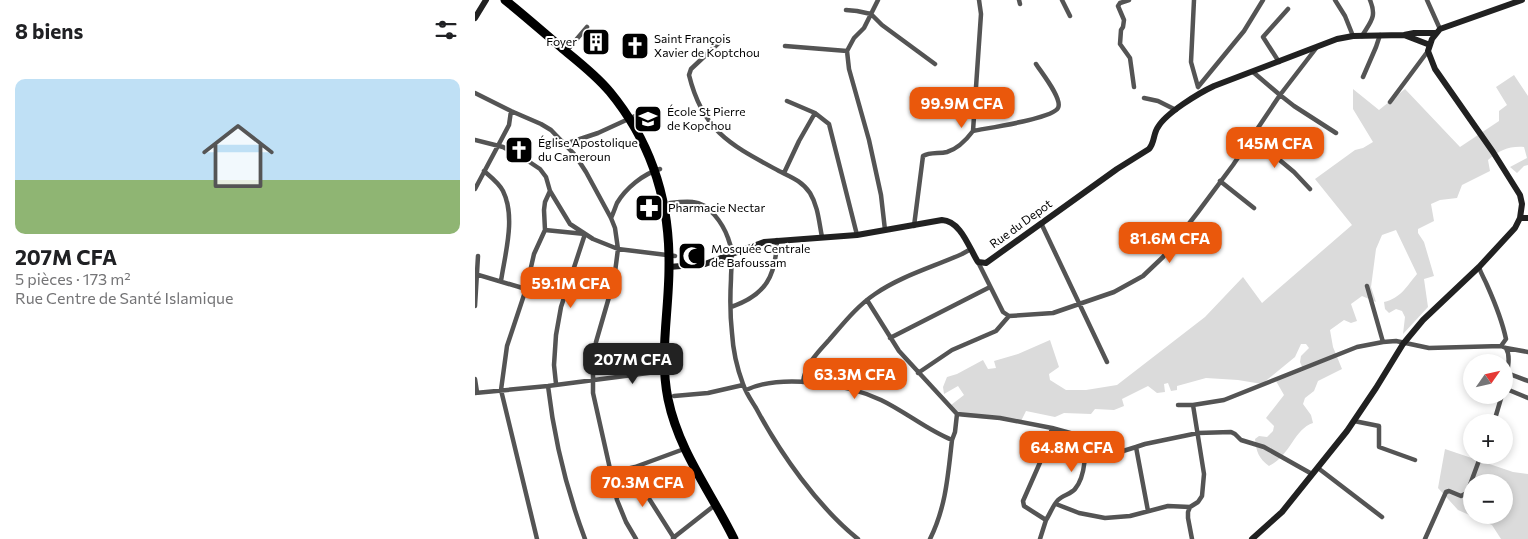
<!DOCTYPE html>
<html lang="fr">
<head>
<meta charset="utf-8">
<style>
	body { margin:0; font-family:Commissioner,sans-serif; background:#f6f6f6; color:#202124; height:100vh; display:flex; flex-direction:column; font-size:19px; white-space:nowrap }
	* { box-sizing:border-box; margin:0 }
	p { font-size:16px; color:#757577 }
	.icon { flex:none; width:28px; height:28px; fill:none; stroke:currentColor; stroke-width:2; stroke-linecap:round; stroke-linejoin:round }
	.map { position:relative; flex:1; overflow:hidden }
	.details { display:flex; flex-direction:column; background:#fff; width:475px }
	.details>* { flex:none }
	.needle { width:32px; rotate:56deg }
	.buttons { position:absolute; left:988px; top:354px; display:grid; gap:10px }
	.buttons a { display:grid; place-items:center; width:50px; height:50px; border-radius:50%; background:#fff; box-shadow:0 2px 8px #0003; font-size:25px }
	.price { position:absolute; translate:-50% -42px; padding:0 11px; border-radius:10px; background:#ea580c; color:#fff; font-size:16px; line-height:32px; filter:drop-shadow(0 1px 2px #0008) }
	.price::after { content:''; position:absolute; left:50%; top:30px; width:15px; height:11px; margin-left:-8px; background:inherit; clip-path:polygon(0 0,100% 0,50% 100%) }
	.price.current { background:#222; color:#fff }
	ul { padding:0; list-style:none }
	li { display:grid; align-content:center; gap:10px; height:265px; padding:0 15px }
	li+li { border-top:1px solid #e0e0e0 }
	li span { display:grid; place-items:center; height:155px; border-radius:10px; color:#555 }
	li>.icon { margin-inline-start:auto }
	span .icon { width:90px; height:90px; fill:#fffc; stroke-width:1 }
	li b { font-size:21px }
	h2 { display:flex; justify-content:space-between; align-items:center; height:60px; padding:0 15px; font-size:21px }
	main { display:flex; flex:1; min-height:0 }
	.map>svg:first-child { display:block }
</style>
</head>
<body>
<main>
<section class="details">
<h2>8 biens<svg class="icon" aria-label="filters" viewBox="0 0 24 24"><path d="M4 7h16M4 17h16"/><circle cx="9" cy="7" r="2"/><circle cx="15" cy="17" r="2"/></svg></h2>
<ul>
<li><span style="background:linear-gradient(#bfe0f5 65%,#8fb573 0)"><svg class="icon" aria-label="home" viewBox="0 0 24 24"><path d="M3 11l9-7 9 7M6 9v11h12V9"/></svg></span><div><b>207M CFA</b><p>5 pièces · 173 m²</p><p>Rue Centre de Santé Islamique</p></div></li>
</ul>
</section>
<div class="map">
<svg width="1053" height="539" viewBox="0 0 1053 539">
	<rect width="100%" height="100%" fill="#fff"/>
	<path fill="#dbdbdb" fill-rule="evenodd" d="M1039,75L1053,96V165L1049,166L1042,173L1035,167L1052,158L1049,147C1034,146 1025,150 1013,160L1015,171L987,185L982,198L965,200L956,204L959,221L943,229V233L949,242L959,276L949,279L953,307L928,334L930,317L927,311L921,309L914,313L910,309L909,302C926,298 931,287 942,274L921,230L907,235L901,249L896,287L901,302L887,296L876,304L882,321L876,323L869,320L855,330L858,347L867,369L843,381L839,391L830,398L828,404L836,415L838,423C819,429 816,455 794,466C784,459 781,451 780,439L784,436L792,437L798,431L799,426L791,418L809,395L801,381L828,369L825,362L826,356L834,348L831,344H826L820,357L787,384L763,380L731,378L702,386V390L696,391L693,383L689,384L690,392L682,393L673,386L647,399L649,406L639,410L620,409L616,414L589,413L580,417L551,411L546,421L487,417L476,405L489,395L483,386L469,394L468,387L472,377L482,374L508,360L513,369L521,368L519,361L543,354L575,340L584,367L574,374L575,380L591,390H611L642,385L730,317L768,277L787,303L877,225L840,179L880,150L888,148L898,142L878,109V89L904,110L930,89L985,147L1024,121V111L1032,105L1021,87Z
		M970,449L1038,472L1053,474V539H1026L1017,525L983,510L963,488ZM996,482H1029V515H996Z"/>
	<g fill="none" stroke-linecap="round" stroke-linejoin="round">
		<path stroke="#545454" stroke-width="4.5" d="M403,0L389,28L379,38L372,51L374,69L394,140L406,195L410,230
			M544,0L545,4
			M587,0L595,16
			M654,0L645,3L643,6L649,20L648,27L646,30L645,44L655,58L659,87
			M719,0L716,62L723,87
			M860,0L870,16L878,36
			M952,0L965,29
			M371,10L382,11L396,14L407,25L460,64
			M887,36C896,21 902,17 895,0
			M249,38L216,69L214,75C228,132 256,145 304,171C316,177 327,181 335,193C343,206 344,222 347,237
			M310,46L372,51
			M95,47L112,27
			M842,47L805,95L819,106L861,133
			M804,62L788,37L813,9
			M888,77L901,47L905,35
			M723,87L769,31L788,0
			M0,93L36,111L66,124L76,130L100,155L111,172L136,218L140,228L143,249L139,280L121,342L118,362V393L142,500L151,522L161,539
			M669,98L683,101L701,110
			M312,101L340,113L354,124L382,235
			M915,102L953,51
			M498,131C512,128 577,119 583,108C588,99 566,72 561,64
			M777,137L819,172L835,189
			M0,140L28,147L53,161L65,169L71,177L75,191L95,224L118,239L143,249L200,256
			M90,144L123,133L160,116
			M9,171C16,177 24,183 28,191C41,217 30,254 26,281
			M309,173L324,141L340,113
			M745,181L779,208
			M0,189L34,125L36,111
			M195,203C203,202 211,201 218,202C234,203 248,224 253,238C259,252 256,265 256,279C255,297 255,315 257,333C258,350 262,368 268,384C271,393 276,400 281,408C305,453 343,507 383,539
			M136,218C138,214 140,208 142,203C151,188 168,174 185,169
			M566,223L632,362
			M439,226L448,156C455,152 464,154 472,152C482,149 492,139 498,131L506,14L504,0
			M70,230L110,234L86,307L81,335L79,365L81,384
			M503,262L528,312L534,316L578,313L639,292L668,276L688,257L723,212L758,165L805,95L778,72
			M1004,267C1006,274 1009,278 1012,285C1020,303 1027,320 1031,339L1026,346
			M0,274L51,289
			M892,286L908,342
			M392,300L424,351L482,414L480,432L477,440C473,475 471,507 455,539
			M0,306L3,256
			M256,307C291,295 301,276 302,240
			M415,338L515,287
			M1031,348L1053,352
			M443,373L477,350L521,331L534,316
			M1032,373L1053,381
			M0,379L2,392
			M328,382C330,365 343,352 354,340C368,324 382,306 400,294C426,276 458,267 487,254L496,249
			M73,386C79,438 92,491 110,539
			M1029,388L1053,398
			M271,390C307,373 372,384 406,400C431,412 452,430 477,440
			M0,393L73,386L196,370
			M199,396L233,393L268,385
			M703,405H718L749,400L882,347L908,342L921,341L954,348L1026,346L1031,348C1037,358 1031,375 1029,387
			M482,414L525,418L577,428L571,449L548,501L549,506L571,520L565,539
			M879,421L904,426V447L940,460
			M1019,422L1027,395
			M610,454L632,456L661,447
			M160,467L173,497L199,538
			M843,468L907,517
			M135,473L160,467L209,449
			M581,504L604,513L630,518L655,516L693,506L715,507
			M673,511L661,447L670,444L723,433L756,432L760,434L766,440L789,447L837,474
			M571,520C575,514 578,505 583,500C588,495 596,494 600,489C610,477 613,449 606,436L577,428
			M198,538L240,505
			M62,539L26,390L32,346L51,289L59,254L70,230L69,210L70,202L75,191
			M717,539L713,518V512L715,507L723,502L727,496L729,474L718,405
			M950,539L971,492L974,491L986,496L992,493L1006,455"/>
		<path stroke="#212121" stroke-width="6" d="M0,18L11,0
			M929,35L955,45
			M1045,218H1053
			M194,267L230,264L289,242L382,235L467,220C486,221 494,248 503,262L511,263L642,169L674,149C680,142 678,134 683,127C691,113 724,93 739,86L862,39L878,36L929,35L939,33H960
			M777,539L807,512L872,431L901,388L928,344L948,320L1004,267L1040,228L1045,218L1047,204L1045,195L1018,152L960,69L953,51L957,39L965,29L1047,0"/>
		<path stroke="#000" stroke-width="9" d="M30,0C50,16 68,32 88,49C104,62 122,76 135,92C177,143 195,202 194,267C194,312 184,355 193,399C204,452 236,492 259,539"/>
	</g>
	<defs>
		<symbol id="building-square" viewBox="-11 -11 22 22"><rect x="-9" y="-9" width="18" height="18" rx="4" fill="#000" stroke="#fff"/><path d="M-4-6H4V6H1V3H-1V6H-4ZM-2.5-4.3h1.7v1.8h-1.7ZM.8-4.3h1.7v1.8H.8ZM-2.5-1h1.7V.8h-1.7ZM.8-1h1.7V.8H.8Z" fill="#fff"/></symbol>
		<symbol id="church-square" viewBox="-11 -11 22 22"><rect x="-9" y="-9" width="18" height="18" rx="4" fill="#000" stroke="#fff"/><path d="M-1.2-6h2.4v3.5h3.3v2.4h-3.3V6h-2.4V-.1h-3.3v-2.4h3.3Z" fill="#fff"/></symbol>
		<symbol id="school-square" viewBox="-11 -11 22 22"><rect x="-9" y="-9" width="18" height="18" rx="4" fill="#000" stroke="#fff"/><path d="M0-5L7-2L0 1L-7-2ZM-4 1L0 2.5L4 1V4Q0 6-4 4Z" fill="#fff"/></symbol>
		<symbol id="pharmacy-square" viewBox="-11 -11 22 22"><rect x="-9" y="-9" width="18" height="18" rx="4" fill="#000" stroke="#fff"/><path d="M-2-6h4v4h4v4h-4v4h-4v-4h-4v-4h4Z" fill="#fff"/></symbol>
		<symbol id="mosque-square" viewBox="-11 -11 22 22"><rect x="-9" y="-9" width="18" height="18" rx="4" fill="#000" stroke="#fff"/><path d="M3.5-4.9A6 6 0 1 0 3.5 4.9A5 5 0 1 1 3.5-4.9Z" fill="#fff"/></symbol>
	</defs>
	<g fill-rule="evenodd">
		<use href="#building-square" x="105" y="26" width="32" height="32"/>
		<use href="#church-square" x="144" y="30" width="32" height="32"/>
		<use href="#school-square" x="157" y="103" width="32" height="32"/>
		<use href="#church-square" x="28" y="134" width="32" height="32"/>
		<use href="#pharmacy-square" x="158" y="192" width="32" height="32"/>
		<use href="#mosque-square" x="201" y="240" width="32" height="32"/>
	</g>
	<g text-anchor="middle" stroke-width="4" stroke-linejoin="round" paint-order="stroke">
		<g font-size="12" fill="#000" stroke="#fff" text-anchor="start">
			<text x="179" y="43">Saint François<tspan x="179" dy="14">Xavier de Koptchou</tspan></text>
			<text x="102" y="46" text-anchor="end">Foyer</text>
			<text x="192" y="116">École St Pierre<tspan x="192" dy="14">de Kopchou</tspan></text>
			<text x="63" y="147">Église Apostolique<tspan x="63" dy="14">du Cameroun</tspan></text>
			<text x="193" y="212">Pharmacie Nectar</text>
			<text x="236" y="253">Mosquée Centrale<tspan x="236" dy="14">de Bafoussam</tspan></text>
		</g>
		<g font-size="12" fill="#000" stroke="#fff">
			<text transform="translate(546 224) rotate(-36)" y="4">Rue du Depot</text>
		</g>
	</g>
</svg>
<div class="buttons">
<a><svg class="needle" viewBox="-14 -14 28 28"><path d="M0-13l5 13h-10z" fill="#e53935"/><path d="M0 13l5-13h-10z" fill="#757577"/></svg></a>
<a>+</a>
<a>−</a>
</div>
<b class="price" style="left:487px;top:129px">99.9M CFA</b>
<b class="price" style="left:800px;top:169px">145M CFA</b>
<b class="price" style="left:695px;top:264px">81.6M CFA</b>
<b class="price" style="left:96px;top:309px">59.1M CFA</b>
<b class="price current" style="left:158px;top:385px">207M CFA</b>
<b class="price" style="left:380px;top:400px">63.3M CFA</b>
<b class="price" style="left:597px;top:473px">64.8M CFA</b>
<b class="price" style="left:168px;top:508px">70.3M CFA</b>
</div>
</main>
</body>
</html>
